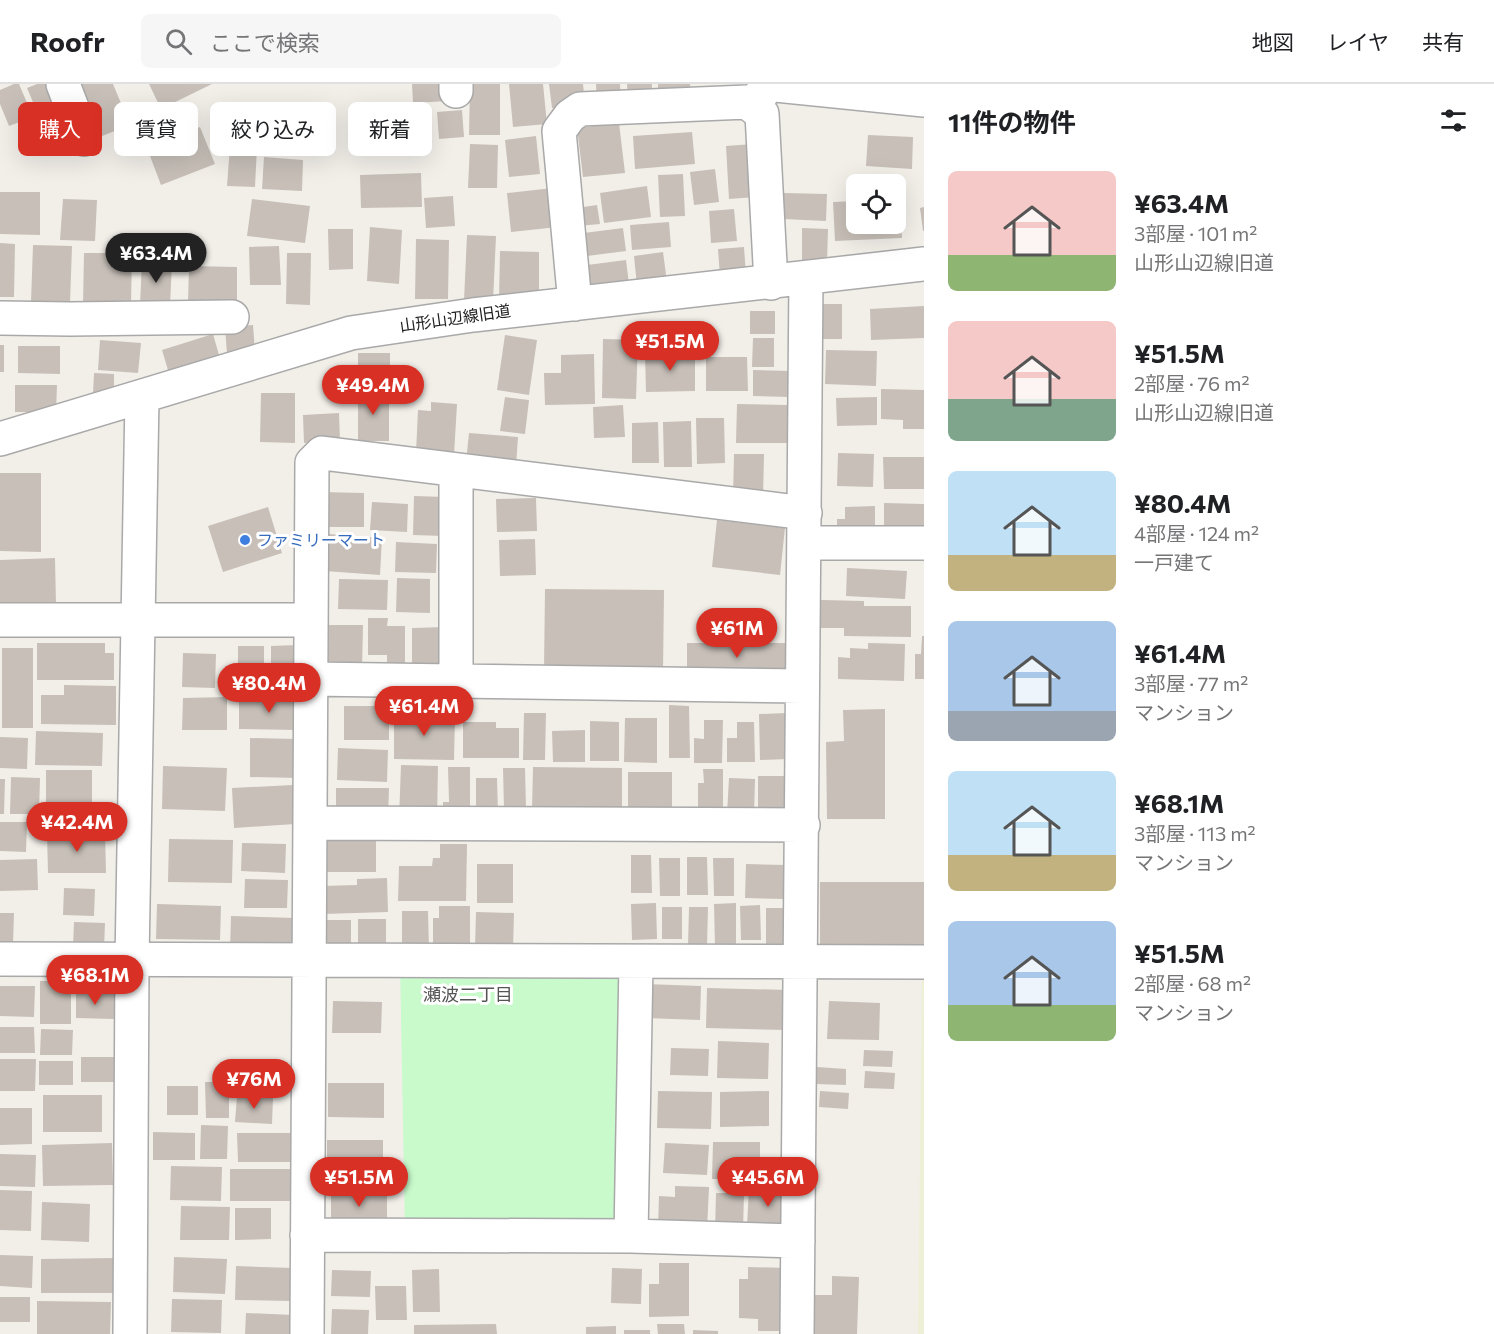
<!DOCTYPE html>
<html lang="ja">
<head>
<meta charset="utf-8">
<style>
	body { margin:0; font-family:Commissioner,"Noto Sans JP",sans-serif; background:#f6f6f6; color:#202124; height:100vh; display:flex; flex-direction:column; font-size:22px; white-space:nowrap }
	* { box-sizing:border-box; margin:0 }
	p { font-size:20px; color:#757577 }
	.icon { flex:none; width:33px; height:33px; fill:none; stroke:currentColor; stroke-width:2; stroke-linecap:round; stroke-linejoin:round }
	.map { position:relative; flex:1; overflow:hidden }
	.details { display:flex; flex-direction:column; background:#fff; width:570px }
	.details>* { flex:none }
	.top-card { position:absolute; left:18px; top:18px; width:570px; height:54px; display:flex; gap:12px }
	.tools { position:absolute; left:846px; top:90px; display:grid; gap:12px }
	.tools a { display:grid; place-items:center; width:60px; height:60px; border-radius:9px; background:#fff; box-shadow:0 6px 24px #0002; font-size:30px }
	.price { position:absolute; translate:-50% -51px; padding:0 14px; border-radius:21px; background:#d93025; color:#fff; font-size:20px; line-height:39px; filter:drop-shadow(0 2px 3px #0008) }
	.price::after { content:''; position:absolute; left:50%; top:36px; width:18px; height:14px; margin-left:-9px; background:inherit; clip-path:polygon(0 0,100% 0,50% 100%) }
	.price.current { background:#222; color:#fff }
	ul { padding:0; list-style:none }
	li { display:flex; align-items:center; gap:18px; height:150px; padding:0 24px }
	li span { display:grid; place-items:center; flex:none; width:168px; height:120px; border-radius:9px; color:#555 }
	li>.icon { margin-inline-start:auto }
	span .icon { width:72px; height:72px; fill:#fffc; stroke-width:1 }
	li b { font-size:26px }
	h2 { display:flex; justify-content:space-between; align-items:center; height:72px; padding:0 24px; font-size:26px }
	.pill { padding:0 21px; border-radius:9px; background:#fff; box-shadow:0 6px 24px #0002; font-size:21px; line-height:54px }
	.pill.current { background:#d93025; color:#fff }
	header { display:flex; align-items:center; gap:36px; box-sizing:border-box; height:84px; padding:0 30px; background:#fff; border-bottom:2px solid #e0e0e0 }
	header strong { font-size:28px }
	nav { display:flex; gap:33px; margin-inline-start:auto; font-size:21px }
	.search { width:420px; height:54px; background:#f6f6f6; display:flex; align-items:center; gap:15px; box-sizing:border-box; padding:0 21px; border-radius:9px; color:#757577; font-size:22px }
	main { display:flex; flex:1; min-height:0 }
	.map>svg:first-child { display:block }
</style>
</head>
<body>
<header>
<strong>Roofr</strong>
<div class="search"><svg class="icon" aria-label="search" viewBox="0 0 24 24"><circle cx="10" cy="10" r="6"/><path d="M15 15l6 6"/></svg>ここで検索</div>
<nav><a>地図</a><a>レイヤ</a><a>共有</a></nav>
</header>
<main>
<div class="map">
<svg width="924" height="1250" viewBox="0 0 924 1250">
	<rect width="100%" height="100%" fill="#f2efe9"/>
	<path fill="#eef0d5" d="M922,893H924V1250H918Z"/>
	<path fill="#c8facc" d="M400,878L636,879L631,1152L405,1150Z"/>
	<path fill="#c7bfb8" d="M14,0H19L33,33L9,42L0,20V6Z
		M37,0H51L63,28L41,37L27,4Z
		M75,0H113L130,41L97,54Z
		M149,0H212L161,25Z
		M412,0H447L448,17L413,19Z
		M470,0H500V51H469Z
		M509,0H543L547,40L513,43Z
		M549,0H583L585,20L552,24Z
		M596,0H620L621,18L597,19Z
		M627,0H652V14L628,15Z
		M658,0H690L691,10L658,11Z
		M462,26L464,53L439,55L437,28Z
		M424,30L425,70L389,71L388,31Z
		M619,39L625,89L583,93L577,44Z
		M200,43L215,80L161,101L147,64Z
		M692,48L695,80L635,85L633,52Z
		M868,51L913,53L912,85L866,82Z
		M536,52L540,90L509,93L505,56Z
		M470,60L498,61L497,104H468Z
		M753,60L756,113L729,115L726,62Z
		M230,62L257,63L255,103L227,102Z
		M264,73L303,76L302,107L262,105Z
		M715,85L719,118L694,121L690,88Z
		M421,89L422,123L361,124L360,91Z
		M683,90L685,132L660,133L658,91Z
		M884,96L885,100H855V98Z
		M647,102L651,133L604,139L600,109Z
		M553,104L558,143L511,148L507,109Z
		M0,108H40V151L0,150Z
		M784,109L827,110L826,137L783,135Z
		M453,112L455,142L426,144L424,114Z
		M63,115L97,116L95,157L60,156Z
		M252,115L310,122L305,159L247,152Z
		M856,117V140H896V119H900L902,154L835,157L833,118Z
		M597,121L600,140L578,142L576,124Z
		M924,123V147H923L920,124Z
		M734,125L737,157L711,159L709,127Z
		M669,138L671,163L632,166L630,141Z
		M370,143L402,146L399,200L367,197Z
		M623,144L626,167L587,172L584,149Z
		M802,144L828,145L827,180L802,179Z
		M328,145H353V185L329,186Z
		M467,151L496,152L493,218L464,217Z
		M416,155L449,156L448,215H415Z
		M0,159L15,160L14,213H0Z
		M33,161L72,162L70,219L31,218Z
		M279,162L281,201H250L249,163Z
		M744,163L746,191L720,193L718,165Z
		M500,167L539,168V216H499Z
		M663,168L667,198L637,202L634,172Z
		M84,169H132L131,222H83Z
		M287,169H311L310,221L286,220Z
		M626,176L629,200L590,206L587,181Z
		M142,177L172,178L170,222L140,221Z
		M189,182L237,183V221L188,220Z
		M820,220H842V255H820Z
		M924,222V254L871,256L870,225Z
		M750,227H775V250H750Z
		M253,241L255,267L227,270L225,243Z
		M213,250L221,278L170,293L162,266Z
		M505,251L537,256L529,311L497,306Z
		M753,254H774V283H752Z
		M603,255L638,256L636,315L602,314Z
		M100,256L141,259L138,289L98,286Z
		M0,261H4V288H0Z
		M18,262H60V290L18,289Z
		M826,266L877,267L876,302L825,300Z
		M695,268V307L646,308L645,269Z
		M358,269H390V296H358Z
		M594,270L595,320L545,321L544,289H561V271Z
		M706,273H747L748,307H706Z
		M753,286L790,287L789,313L753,312Z
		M94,289L114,290V310H93Z
		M15,301H57L56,328H15Z
		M881,305L924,306V345H903V336L881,335Z
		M358,307H389V357H358Z
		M261,309H295V359L260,358Z
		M505,313L529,316L525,350L500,347Z
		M877,313V341L837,342L836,314Z
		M431,318L457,320L454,371L416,369L418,326L431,327Z
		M737,320L788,321L787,359H736Z
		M623,321L625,353L594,354L593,323Z
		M339,329L340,357L304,359L303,331Z
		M696,334H724L725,379L697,380Z
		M691,337L692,383H664L663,338Z
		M658,338L659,379H632V339Z
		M469,349L518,353L516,382L466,378Z
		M838,369L874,370L873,403L837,402Z
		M734,370H764L763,414L733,413Z
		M883,373H924V405H884Z
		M0,389H41V468L0,467Z
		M320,408L364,409V443H319Z
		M414,412L446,413L444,452L413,451Z
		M536,414L537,447L497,448L496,415Z
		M372,418L408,420L407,448L370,446Z
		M884,419L924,420V449L884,448Z
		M875,422V451H837V435H845V423Z
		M268,423L282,469L223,488L208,442Z
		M717,436L785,444L780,491L712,483Z
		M328,450L382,454L380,491L325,487Z
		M535,455L536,491L500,492L499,456Z
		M396,458L437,460L436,489L395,488Z
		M55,474L56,521L0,523V476Z
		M847,484L907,487L905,515L846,512Z
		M397,494L430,495V529L396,528Z
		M339,495L388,496L387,526L338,525Z
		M545,505L664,506L663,588L544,587Z
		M821,516L864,517V522H911V553L844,552V544H821Z
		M368,534H388L387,542H405V589H387V571H368Z
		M329,541H363L362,586L328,585Z
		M447,543L448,588H412V544Z
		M922,552H924V595H915V570H921Z
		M37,559H105V569H114V596H37Z
		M687,559H786L785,591L687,590Z
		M868,559L905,560L904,597L838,595V573L850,574V564L868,565Z
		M297,561V600H271V562Z
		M238,562H264V598H238Z
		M2,564H33V644H2Z
		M183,569L216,570L215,604L182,603Z
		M64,601L116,602V641L41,640V611H64Z
		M227,613V646H182L183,614Z
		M239,614L300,615L299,646L239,645Z
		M669,621L689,622L690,674H669Z
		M344,622H389V656H344Z
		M885,625V735H827L826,658L844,657L843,626Z
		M401,626H429V633H455L454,676L394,675V640H401Z
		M524,629H546L545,676H523Z
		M787,629L788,675L760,676L759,630Z
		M625,634H657V679L624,678Z
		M704,636H723L722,679H694V654L704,655Z
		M590,637L619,638V677H590Z
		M463,638H496V644H519V674H463Z
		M737,638H754L755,678H727V654H737Z
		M585,646V678H553L552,647Z
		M36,647L103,649L102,682L35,681Z
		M0,653L28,654L27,685L0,684Z
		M250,654L298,655V694L250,693Z
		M338,664L388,666L387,698L337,696Z
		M401,681L438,682L437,735H399Z
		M163,682L227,684L225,727L162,725Z
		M448,683H470V735H443V718H449Z
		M533,683L622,684V726H532Z
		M503,684H525L526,725H504Z
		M703,685H723V732H698V699H704Z
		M46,686H92V722H46Z
		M628,688H672V725L628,724Z
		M758,692H790V734L758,733Z
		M11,693L40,694L39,730H10Z
		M476,694H497L498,731L476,732Z
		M729,694L755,695L754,731L727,730Z
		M0,695H5L4,730H0Z
		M293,701L295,740L234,744L232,704Z
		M336,704H389L388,734L336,733Z
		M0,738H27L26,768L0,767Z
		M105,748L106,789H48L47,749Z
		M169,755L233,756L232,799L168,798Z
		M325,756H376V788H324Z
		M242,759L286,760L285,789L241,787Z
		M440,760H467L466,817H398L399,782H432L433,774H440Z
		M631,771H651L652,809H631Z
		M687,773H707L708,811H687Z
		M659,774H680V812H660Z
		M713,774H734V812H714Z
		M37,775L38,806L0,807V776Z
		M477,780H513V819H477Z
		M746,780L786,781L785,815L745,814Z
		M387,794L388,828L323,830L322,802L357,801V795Z
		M245,795L288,796L287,824H244Z
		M820,798H924V864H820Z
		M64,804L95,805L94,832L63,831Z
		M656,819L657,855L632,856L631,820Z
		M736,819V863H715L714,820Z
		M157,820L221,822L220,856L156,855Z
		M760,821L761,856H741L740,822Z
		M439,822H470V869H433V834H439Z
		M662,823H682V855H662Z
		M689,823H708L707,863H688Z
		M766,824H788L787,860H766Z
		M402,827H428L429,867L402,868Z
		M476,828L514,829L513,865L475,864Z
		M0,829H14L13,860H0Z
		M231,832L296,834L295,869L230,867Z
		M358,835H386V872H358Z
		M326,836H351V871H326Z
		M74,838L105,839L104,865L73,864Z
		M40,897H71V940H40Z
		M646,900L701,902L700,936L645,934Z
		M0,902H35L34,933L0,932Z
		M707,904L788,906L787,946L706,944Z
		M76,909L114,910V935L76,934Z
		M333,917L382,918L381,949H332Z
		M829,917L880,919L879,956L827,955Z
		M0,943H34L35,969H0Z
		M41,945L73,946L72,971H40Z
		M718,957L769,959L768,995L717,994Z
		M671,964L709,965L708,992L670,991Z
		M864,966L893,967L892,983L863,982Z
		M81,973H118V998H81Z
		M0,975H36L35,1007H0Z
		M39,977H73V1001H39Z
		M235,979L279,982L277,1009L233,1006Z
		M817,983L846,985V1001L816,1000Z
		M865,987L895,989L894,1005L864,1004Z
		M205,998H229V1034H206Z
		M328,999H384V1034L328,1033Z
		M167,1002H198V1031H167Z
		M658,1007L712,1008L711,1045L657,1044Z
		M769,1007V1042L720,1043V1008Z
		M820,1007L849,1009L848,1025L819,1023Z
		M43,1011H102V1048H43Z
		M237,1012L273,1014L272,1040L235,1038Z
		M0,1024H32V1060L0,1061Z
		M201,1041L228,1042L227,1075H200Z
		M153,1048L195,1049V1076H153Z
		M237,1049H295L294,1078H238Z
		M327,1056H383V1091H327Z
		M713,1058H760V1095H712Z
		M112,1059L113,1101L43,1102L42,1061Z
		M665,1059L709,1061L707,1091L663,1089Z
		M0,1070L36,1071L35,1103L0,1102Z
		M171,1082L222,1083L221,1117L170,1116Z
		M230,1085H291L290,1117H230Z
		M675,1102L709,1103L707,1146L658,1145L659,1112L675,1113Z
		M749,1103L788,1104L787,1145L747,1143Z
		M0,1106L32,1107L31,1147L0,1146Z
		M331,1106L387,1107V1141H331Z
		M716,1109H744L743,1147H715Z
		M42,1118L90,1120L89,1158L41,1156Z
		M181,1122L230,1123L229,1156H180Z
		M235,1124H271V1155L235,1156Z
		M0,1171L33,1172L32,1204L0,1202Z
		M174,1173L227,1175L225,1210L173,1208Z
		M113,1174V1209H41V1175Z
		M659,1179H689V1232L649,1233V1200H659Z
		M236,1182L293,1184L292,1217L235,1216Z
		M748,1183L787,1184L786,1247H758V1235L739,1234V1195H748Z
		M612,1184L642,1185L641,1220L611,1219Z
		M439,1185L440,1228H413L412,1186Z
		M332,1186L371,1187L370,1213L331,1212Z
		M832,1192L859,1193L857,1250H813L814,1211H832Z
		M375,1202H406L407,1236H376Z
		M0,1213H30V1238H0Z
		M172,1215L222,1216L221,1249L171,1248Z
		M37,1217L111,1218L110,1250H37Z
		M332,1225L369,1226L368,1250H331Z
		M246,1229L294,1231L293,1250H245Z
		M496,1240L497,1250H414V1241Z
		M657,1240H684L685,1250H658Z
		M616,1242V1250H586V1243Z
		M624,1246H650V1250H624Z
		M693,1246L718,1247V1250H693Z"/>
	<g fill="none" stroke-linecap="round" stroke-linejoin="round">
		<defs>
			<path id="minor" d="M63,0L84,55
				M456,0V7
				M755,24L766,0L924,16
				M575,220L559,47L570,32L580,25L747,18L762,30L771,199
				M0,234L70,235L232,233
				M0,355L351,249L473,231L924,180
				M456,386V596
				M805,459H924
				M0,536H311
				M310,595L802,602
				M310,739L803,741
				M0,875L924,878
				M307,1151L631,1152L798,1157
				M631,1152L636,879
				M130,1250L132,876L142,313
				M307,1250L312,379L322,369L805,429
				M797,1250L806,194"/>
		</defs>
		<use href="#minor" stroke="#a9a9a9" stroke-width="36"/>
		<use href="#minor" stroke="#fff" stroke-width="33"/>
	</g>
	<circle fill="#3f7fe0" stroke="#fff" stroke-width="2" cx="245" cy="456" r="6"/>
	<g text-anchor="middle" stroke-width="6" stroke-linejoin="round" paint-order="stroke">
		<g font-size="16" fill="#222" stroke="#fff">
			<text transform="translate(455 234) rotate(-8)" y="6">山形山辺線旧道</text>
		</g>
		<g font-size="16" fill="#366cbe" stroke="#fff" text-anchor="start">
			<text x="257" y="462">ファミリーマート</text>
		</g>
		<g font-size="18" fill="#555" stroke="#fff">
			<text x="468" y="917">瀬波二丁目</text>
		</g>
	</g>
</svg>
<div class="tools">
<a><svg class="icon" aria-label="locate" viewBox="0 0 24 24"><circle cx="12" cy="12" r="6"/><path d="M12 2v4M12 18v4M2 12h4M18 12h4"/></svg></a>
</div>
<b class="price current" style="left:156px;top:200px">¥63.4M</b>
<b class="price" style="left:670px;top:288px">¥51.5M</b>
<b class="price" style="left:373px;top:332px">¥49.4M</b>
<b class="price" style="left:737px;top:575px">¥61M</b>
<b class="price" style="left:269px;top:630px">¥80.4M</b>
<b class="price" style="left:424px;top:653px">¥61.4M</b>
<b class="price" style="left:77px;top:769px">¥42.4M</b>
<b class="price" style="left:95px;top:922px">¥68.1M</b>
<b class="price" style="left:254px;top:1026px">¥76M</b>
<b class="price" style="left:359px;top:1124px">¥51.5M</b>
<b class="price" style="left:768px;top:1124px">¥45.6M</b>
<div class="top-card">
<a class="pill current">購入</a>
<a class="pill">賃貸</a>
<a class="pill">絞り込み</a>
<a class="pill">新着</a>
</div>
</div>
<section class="details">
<h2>11件の物件<svg class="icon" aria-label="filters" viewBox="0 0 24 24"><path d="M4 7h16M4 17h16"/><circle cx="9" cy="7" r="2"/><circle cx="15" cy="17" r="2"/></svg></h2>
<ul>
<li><span style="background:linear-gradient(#f6c9c9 70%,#8fb573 0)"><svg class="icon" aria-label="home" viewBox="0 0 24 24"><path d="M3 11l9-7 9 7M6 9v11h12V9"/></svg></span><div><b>¥63.4M</b><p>3部屋 · 101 m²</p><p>山形山辺線旧道</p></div></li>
<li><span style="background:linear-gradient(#f6c9c9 65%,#7fa58c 0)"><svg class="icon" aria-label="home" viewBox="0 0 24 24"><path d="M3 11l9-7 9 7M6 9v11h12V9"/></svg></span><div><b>¥51.5M</b><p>2部屋 · 76 m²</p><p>山形山辺線旧道</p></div></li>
<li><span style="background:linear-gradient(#bfe0f5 70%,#c2b280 0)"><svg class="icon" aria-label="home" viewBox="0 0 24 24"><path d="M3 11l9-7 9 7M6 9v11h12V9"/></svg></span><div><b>¥80.4M</b><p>4部屋 · 124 m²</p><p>一戸建て</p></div></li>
<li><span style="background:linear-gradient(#a9c7e8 75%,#9aa5b1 0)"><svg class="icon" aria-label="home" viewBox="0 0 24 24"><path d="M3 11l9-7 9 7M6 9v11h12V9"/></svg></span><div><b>¥61.4M</b><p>3部屋 · 77 m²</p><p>マンション</p></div></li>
<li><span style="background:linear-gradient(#bfe0f5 70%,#c2b280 0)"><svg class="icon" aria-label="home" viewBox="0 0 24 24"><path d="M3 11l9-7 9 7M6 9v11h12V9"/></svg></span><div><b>¥68.1M</b><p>3部屋 · 113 m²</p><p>マンション</p></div></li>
<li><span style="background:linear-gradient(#a9c7e8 70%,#8fb573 0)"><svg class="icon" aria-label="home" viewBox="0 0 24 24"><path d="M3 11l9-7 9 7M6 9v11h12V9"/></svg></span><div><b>¥51.5M</b><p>2部屋 · 68 m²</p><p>マンション</p></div></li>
</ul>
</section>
</main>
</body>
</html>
